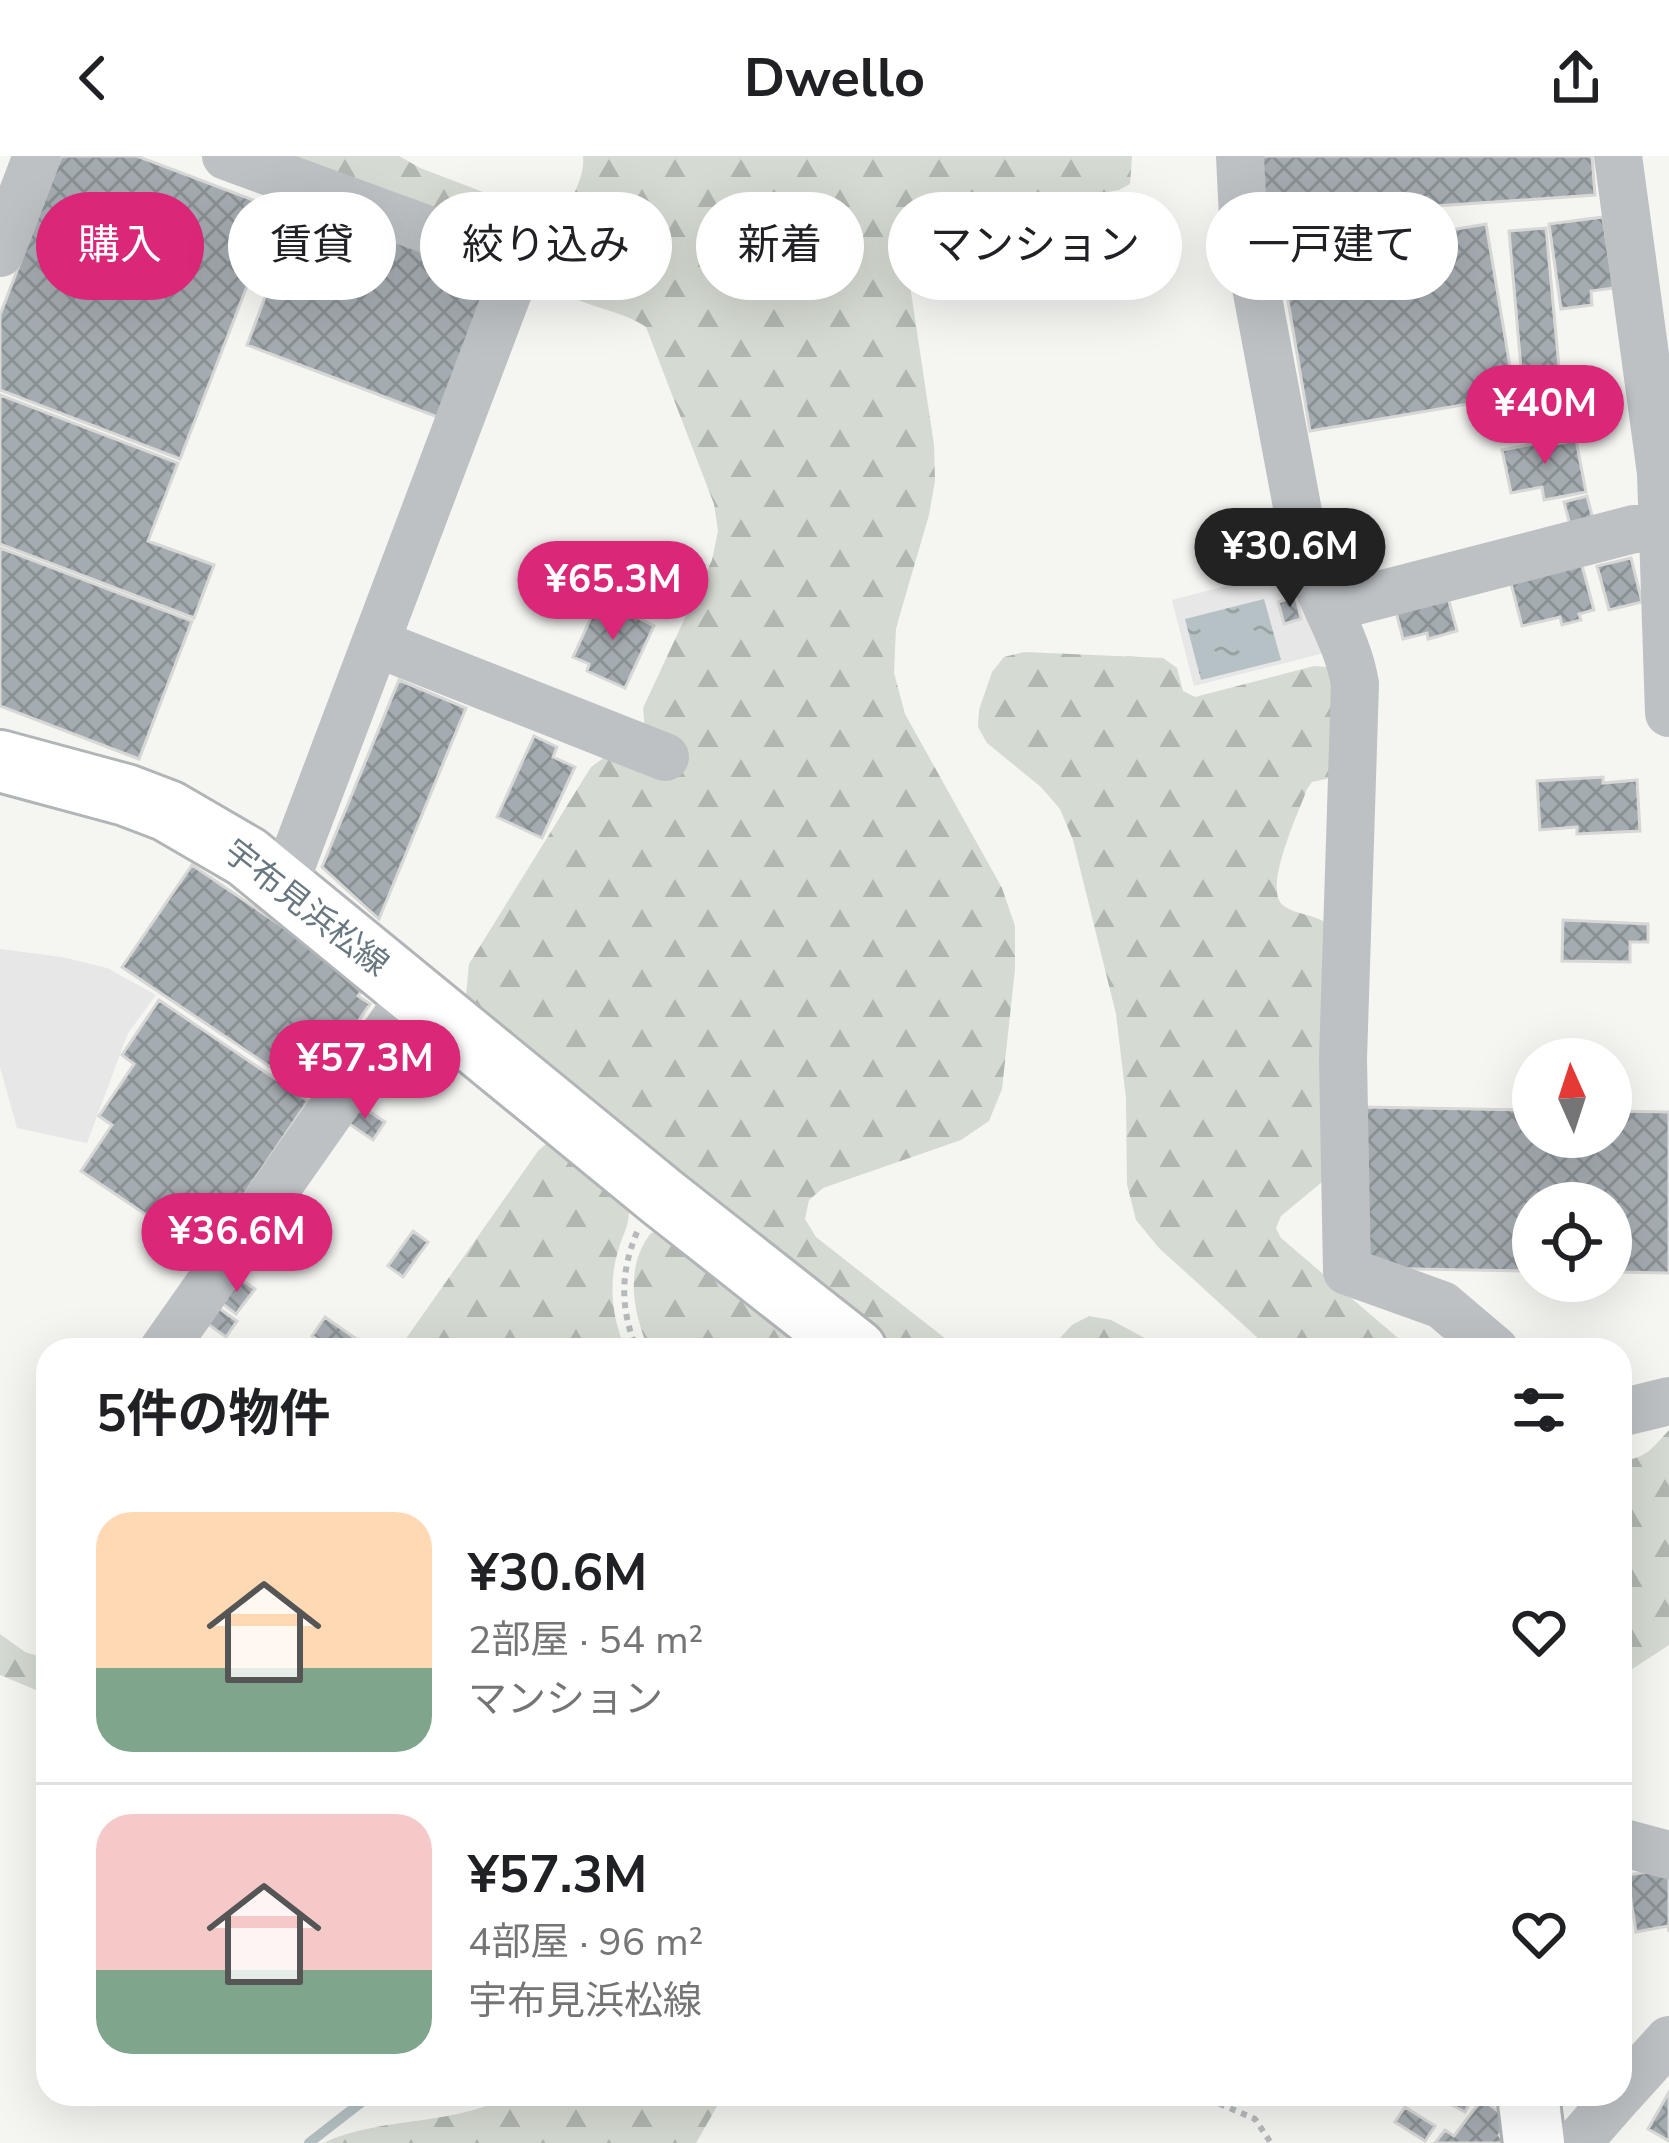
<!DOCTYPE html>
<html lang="ja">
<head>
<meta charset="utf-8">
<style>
	body { margin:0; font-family:"Nunito Sans","Noto Sans JP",sans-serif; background:#f2f2f2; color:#202124; height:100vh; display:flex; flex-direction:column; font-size:45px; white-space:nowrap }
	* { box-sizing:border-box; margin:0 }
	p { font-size:39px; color:#757577 }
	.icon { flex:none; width:66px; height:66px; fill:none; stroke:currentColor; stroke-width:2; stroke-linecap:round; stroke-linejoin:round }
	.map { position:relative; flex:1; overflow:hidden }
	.side { position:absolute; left:36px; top:1182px; width:1596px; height:768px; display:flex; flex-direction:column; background:#fff; border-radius:36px; box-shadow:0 12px 48px #0002 }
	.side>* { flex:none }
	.top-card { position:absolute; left:36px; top:36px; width:1599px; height:108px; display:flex; gap:24px }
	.needle { width:78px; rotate:357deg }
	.tools { position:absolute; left:1512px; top:882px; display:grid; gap:24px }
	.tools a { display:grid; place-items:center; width:120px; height:120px; border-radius:50%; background:#fff; box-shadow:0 12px 48px #0002; font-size:60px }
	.price { position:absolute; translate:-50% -102px; padding:0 27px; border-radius:42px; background:#db2777; color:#fff; font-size:39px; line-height:78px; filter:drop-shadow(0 3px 6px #0008) }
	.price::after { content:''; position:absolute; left:50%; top:72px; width:36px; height:27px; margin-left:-18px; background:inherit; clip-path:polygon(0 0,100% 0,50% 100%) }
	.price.current { background:#222; color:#fff }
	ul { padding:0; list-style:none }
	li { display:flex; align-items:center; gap:36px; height:300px; padding:0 60px }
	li+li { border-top:3px solid #e0e0e0 }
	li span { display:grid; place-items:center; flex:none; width:336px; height:240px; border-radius:36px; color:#555 }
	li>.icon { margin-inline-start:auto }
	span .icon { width:144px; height:144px; fill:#fffc; stroke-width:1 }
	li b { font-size:51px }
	h2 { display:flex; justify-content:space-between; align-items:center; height:144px; padding:0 60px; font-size:51px }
	.pill { padding:0 42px; border-radius:54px; background:#fff; box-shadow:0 12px 48px #0002; font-size:42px; line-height:108px }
	.pill.current { background:#db2777; color:#fff }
	header { display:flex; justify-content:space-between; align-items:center; height:156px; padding:0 60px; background:#fff; font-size:54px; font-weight:700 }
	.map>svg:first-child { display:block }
</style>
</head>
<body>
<header><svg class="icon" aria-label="back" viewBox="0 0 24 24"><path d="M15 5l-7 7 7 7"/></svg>Dwello<svg class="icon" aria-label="share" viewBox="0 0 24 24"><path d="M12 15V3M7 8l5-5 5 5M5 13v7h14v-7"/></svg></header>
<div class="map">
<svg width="1669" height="1987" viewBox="0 0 1669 1987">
	<defs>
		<pattern id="forest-firs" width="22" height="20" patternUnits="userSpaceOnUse" patternTransform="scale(3)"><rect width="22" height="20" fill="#d5dad2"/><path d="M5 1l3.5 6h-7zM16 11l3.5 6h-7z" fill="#b1b6b0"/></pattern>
		<pattern id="water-ripples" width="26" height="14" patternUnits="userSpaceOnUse" patternTransform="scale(3)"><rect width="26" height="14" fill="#b5c1c4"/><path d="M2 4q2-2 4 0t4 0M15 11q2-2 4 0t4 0" fill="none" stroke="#97a2a4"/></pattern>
		<pattern id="building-cross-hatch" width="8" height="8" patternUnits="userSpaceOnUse" patternTransform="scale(3)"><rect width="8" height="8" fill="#a5acb1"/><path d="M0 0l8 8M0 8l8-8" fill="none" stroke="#8a9195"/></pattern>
	</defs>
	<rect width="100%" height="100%" fill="#f5f5f2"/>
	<path fill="#e6e7e6" d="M1294,412L1332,495L1194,530L1172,444Z
		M0,793L62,801L107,812L156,839L128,877L87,987L17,972L0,911Z"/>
	<path fill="url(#forest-firs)" d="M272,0H399L420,12L512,47L524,56L526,73L514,84Z
		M583,0H1132L1130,28L1119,34L956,64L934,74L906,103L934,289L935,325L929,359L896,472L894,517L905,558L1002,732L1015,770V813L1002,933L989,965L961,984L823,1032L809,1044L805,1063L816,1081L960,1194H895L678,1022L475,852L466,840L469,808L591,611L645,572L643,552L712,404L718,375L714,348L646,171C621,153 574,150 554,129C523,96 588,41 583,0Z
		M1024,496L1163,502L1177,512L1183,535L1195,541L1314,510L1327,511L1336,518L1335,621L1312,626L1307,633C1299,656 1261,735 1284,750C1297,759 1314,758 1328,768V1021L1281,1060L1276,1072L1281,1082L1412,1194H1271L1159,1092L1136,1064L1127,1028L1126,942L1116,858L1073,684L1060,653L1041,631L987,587L978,571L979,554L992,516L1004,501Z
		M556,987L628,1047C632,1066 623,1077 618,1095C608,1128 612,1163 626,1194H398L538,995L546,988Z
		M661,1075L817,1194H649C633,1157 624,1111 651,1077Z
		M1089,1160L1111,1164L1167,1194H1049L1072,1169Z
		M1669,1274V1489L1620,1521V1304C1646,1304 1653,1291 1669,1274Z
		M0,1478L25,1496L48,1503V1539L0,1519Z
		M509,1938H724L696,1987H324C378,1960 464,1970 509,1938Z"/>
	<path fill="url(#water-ripples)" d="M1264,443L1281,504L1201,524L1185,463Z"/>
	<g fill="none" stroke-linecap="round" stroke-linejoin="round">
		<path stroke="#b5c1c4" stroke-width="10" d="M309,1987L372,1938"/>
	</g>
	<path fill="url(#building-cross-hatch)" stroke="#d7d7d5" stroke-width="3" d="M61,0H137L277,53L180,303L0,234V159Z
		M1260,0H1592L1595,39L1378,54L1379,66L1301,72L1300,59L1265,62Z
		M302,43L499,116L443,263L247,189Z
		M1603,61L1614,132L1591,135L1592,149L1561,153L1549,68Z
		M1486,68L1515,240L1310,275L1281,103Z
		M1546,72L1561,232L1523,235L1509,75Z
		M0,239L178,307L148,385L214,409L194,462L0,388Z
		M1554,275L1557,288L1576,284L1586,336L1544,344L1542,331L1511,337L1502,294L1532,288L1531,280Z
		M1587,340L1594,367L1571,373L1564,346Z
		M0,392L192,465L139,603L0,550Z
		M1365,401L1370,422L1341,430L1336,409Z
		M1580,402L1594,454L1579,458L1581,464L1562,469L1560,461L1522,470L1509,420Z
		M1631,402L1642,446L1609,454L1597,410Z
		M1446,434L1457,475L1428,483L1427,477L1403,483L1394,448Z
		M1296,441L1301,463L1284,468L1278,446Z
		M600,442L654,470L625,532L587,515L589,508L573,501Z
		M399,524L466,552L379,763L322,711Z
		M534,580L557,591L553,601L575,611L542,682L497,661Z
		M1603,621V627L1637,624L1640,675L1577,678V671L1540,674L1537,625Z
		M192,709L367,828L358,840L370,848L309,937L122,811Z
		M1563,764L1648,768V786H1630V806L1562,805Z
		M159,844L308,945L235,1052L219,1041L188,1087L81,1015L112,969L99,960L134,908L122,899Z
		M358,948L385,966L373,984L345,965Z
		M1364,951L1533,954V981H1611V955L1669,956V1117L1611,1116V1047H1533V1115L1361,1112Z
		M413,1075L428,1086L403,1121L388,1110Z
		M237,1121L255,1133L236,1158L220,1146Z
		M216,1150L237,1165L226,1181L205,1166Z
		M325,1161L372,1194H333L312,1180Z
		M1669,1713V1776L1668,1770L1636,1776L1627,1719Z
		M1669,1936V1985L1648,1973Z
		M1432,1938H1475L1465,1956Z
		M1482,1943L1510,1964L1499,1979L1505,1987H1435L1445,1974L1454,1980Z
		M1405,1951L1435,1970L1425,1985L1395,1966Z"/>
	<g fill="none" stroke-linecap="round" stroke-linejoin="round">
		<defs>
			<path id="major" d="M0,605L126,639L168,655L247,701L662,1041L856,1194
				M1528,1938L1534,1987"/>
		</defs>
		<use href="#major" stroke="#b1b5b8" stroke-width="66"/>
		<path stroke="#b7babc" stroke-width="6" stroke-dasharray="6 6" stroke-linecap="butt" d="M637,1076C620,1117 620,1153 637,1194
			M1197,1938L1255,1963L1271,1987"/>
		<path stroke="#bdc1c4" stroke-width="48" d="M226,0L519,107L293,705L278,724
			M1240,0L1243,62L1305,393C1317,441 1347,479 1355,528L1343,903L1347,1115L1442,1149L1495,1194
			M1618,0L1661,317L1669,557
			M0,97L37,0
			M1331,457L1352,446L1634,373L1665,372
			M376,487L665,601
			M163,1194L415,835
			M1620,1257L1669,1245
			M1620,1686L1669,1699
			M1620,1938L1669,1884
			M1577,1987L1620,1938"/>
		<use href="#major" stroke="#fff" stroke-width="60"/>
	</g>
	<g text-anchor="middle" stroke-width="12" stroke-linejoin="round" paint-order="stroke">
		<g font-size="33" fill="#687780" stroke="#fff">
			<text transform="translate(307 751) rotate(38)" y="12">宇布見浜松線</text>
		</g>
	</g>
</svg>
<div class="tools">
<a><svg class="needle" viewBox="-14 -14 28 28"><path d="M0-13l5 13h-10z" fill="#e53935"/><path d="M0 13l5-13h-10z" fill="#757577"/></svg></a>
<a><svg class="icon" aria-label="locate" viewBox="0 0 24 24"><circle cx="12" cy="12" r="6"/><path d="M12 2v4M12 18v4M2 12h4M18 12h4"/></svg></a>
</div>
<b class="price" style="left:1545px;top:311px">¥40M</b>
<b class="price current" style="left:1290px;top:454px">¥30.6M</b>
<b class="price" style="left:613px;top:487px">¥65.3M</b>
<b class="price" style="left:365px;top:966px">¥57.3M</b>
<b class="price" style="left:237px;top:1139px">¥36.6M</b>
<div class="top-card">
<a class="pill current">購入</a>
<a class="pill">賃貸</a>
<a class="pill">絞り込み</a>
<a class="pill">新着</a>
<a class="pill">マンション</a>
<a class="pill">一戸建て</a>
</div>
<section class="side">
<h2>5件の物件<svg class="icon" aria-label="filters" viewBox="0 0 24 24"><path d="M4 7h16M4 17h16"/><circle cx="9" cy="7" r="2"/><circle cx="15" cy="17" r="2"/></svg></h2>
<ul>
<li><span style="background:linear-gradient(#ffd9b3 65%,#7fa58c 0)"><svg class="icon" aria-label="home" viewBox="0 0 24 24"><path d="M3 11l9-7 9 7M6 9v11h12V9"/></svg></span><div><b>¥30.6M</b><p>2部屋 · 54 m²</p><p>マンション</p></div><svg class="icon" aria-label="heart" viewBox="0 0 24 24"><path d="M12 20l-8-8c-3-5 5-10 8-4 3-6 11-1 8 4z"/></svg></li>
<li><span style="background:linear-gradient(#f6c9c9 65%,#7fa58c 0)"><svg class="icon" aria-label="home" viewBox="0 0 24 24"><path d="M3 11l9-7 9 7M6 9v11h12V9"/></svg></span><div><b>¥57.3M</b><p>4部屋 · 96 m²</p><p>宇布見浜松線</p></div><svg class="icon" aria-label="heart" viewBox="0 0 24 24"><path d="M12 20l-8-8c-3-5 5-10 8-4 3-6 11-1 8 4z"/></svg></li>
</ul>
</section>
</div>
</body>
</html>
